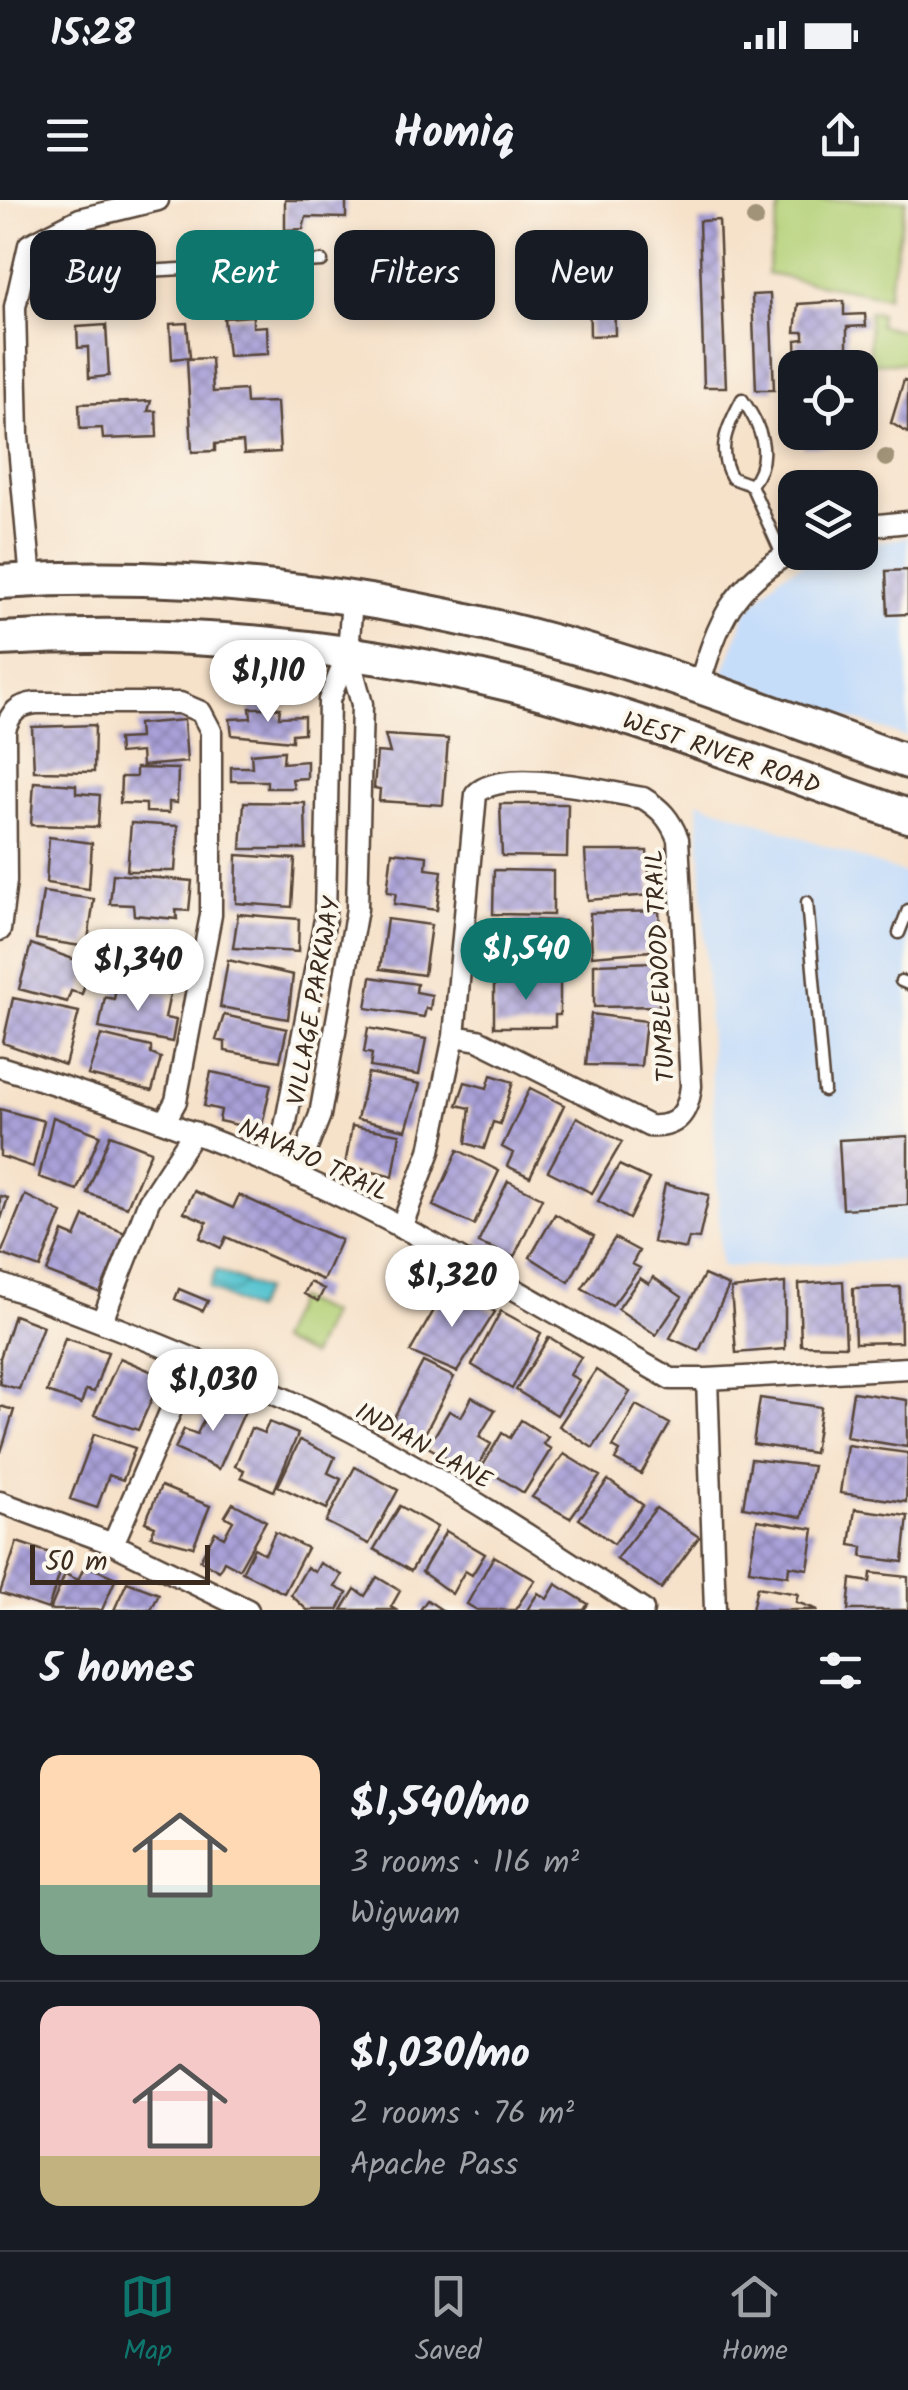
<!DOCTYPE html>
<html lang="en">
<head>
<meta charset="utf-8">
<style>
	body { margin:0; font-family:Kalam,sans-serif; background:#20242c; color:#f1f3f6; height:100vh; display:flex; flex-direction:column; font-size:38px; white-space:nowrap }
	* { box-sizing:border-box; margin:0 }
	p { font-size:32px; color:#9ea1a6 }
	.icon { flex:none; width:55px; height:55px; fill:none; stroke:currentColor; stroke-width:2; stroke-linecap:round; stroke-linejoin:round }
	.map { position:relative; height:1410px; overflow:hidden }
	.details { display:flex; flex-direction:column; background:#171b24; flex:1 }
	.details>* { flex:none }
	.banner { position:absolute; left:30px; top:30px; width:850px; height:90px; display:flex; gap:20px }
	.controls { position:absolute; left:778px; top:150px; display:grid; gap:20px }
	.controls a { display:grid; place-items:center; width:100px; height:100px; border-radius:20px; background:#171b24; box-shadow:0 5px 15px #0003; font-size:50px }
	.scale { position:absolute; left:30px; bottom:25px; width:180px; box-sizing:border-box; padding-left:10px; border:5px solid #3b2a1e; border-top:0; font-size:28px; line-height:35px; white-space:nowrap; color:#3b2a1e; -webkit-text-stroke:8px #fbf7ec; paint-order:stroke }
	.price { position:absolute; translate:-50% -85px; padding:0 22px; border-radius:35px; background:#fff; color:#222; font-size:32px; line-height:65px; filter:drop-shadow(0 2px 5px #0008) }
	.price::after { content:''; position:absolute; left:50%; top:60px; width:30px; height:22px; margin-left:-15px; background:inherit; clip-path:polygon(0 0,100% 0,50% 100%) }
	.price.on { background:#0f766e; color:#fff }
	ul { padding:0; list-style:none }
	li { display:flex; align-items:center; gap:30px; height:250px; padding:0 40px }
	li+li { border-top:2px solid #363941 }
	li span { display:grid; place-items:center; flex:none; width:280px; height:200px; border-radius:20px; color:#555 }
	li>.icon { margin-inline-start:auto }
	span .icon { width:120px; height:120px; fill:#fffc; stroke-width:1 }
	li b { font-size:42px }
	h2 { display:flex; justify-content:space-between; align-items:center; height:120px; padding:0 40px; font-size:42px }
	.chip { padding:0 35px; border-radius:20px; background:#171b24; box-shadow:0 5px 15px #0003; font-size:35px; line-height:90px }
	.chip.on { background:#0f766e; color:#fff }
	.status { display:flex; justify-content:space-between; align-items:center; height:70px; padding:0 50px; background:#171b24; direction:ltr }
	.status svg { height:28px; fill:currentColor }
	header { display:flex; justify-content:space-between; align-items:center; height:130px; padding:0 40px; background:#171b24; font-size:45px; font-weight:800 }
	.tabs { display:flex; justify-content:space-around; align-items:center; height:140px; border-top:2px solid #363941; background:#171b24; font-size:28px; color:#9ea1a6 }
	.tabs a { display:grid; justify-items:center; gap:5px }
	.tabs .on { color:#0f766e }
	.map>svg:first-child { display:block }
</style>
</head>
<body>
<div class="status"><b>15:28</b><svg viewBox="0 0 49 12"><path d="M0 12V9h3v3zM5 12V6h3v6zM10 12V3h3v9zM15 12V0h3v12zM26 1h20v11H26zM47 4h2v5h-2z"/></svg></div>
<header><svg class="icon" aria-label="menu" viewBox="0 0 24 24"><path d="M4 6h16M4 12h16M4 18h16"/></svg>Homiq<svg class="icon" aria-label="share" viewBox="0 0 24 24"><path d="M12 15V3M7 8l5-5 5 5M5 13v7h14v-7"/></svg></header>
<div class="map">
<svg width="908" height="1410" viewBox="0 0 908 1410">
	<defs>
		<pattern id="water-waves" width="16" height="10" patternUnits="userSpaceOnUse" patternTransform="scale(2.5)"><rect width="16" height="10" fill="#58c4d0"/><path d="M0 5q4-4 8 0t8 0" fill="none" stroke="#4a9fa8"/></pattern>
		<pattern id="building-cross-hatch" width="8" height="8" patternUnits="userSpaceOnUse" patternTransform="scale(2.5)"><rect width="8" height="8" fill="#a9a0d8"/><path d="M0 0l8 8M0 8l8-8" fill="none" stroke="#8b83af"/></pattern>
	</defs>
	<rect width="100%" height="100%" fill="#fbf7ec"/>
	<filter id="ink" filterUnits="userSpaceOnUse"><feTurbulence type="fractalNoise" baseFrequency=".01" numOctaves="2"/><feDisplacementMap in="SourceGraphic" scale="20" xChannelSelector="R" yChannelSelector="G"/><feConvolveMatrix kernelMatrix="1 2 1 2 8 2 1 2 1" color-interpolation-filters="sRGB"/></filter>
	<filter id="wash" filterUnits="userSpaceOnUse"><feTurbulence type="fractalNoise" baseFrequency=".0048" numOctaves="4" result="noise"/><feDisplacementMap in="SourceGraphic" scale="40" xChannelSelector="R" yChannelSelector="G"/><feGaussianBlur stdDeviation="2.25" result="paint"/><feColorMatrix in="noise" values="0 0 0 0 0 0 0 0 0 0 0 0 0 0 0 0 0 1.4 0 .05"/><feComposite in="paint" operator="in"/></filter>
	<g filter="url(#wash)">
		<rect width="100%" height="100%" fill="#f6e1c9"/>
		<path fill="#c6ddf9" d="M908,337V538L723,474L746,412L779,376L825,353L860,352V345Z
			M698,601L908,675V1060L721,1067Z"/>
		<path fill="#b3d077" stroke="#777d4a" stroke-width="2.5" d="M781,0H906L887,97L767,74Z
			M869,111L880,114L879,125L908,132V163H870Z
			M296,1099L330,1114L311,1156L278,1141Z"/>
		<path fill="url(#water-waves)" stroke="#4a7777" stroke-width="2.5" d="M216,1070L264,1090L253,1111L209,1088Z"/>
		<g id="blocks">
			<path fill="url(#building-cross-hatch)" d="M285,0H346V18L306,17L303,29L285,30Z
				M719,20L726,187H704L699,21Z
				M614,89L615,135L590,136L589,90Z
				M770,94L774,190H756L752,95Z
				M844,101V115L865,114L866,126L847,127V168H797L796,140L804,139V132H795L798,104Z
				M253,116V127L267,126L268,154L228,156L224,118Z
				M187,123L190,157L172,159L170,124Z
				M106,125L109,176L89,178L88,147L78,148L77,127Z
				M211,158L213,192L245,190L246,203L277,202L280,252L244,254L243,242L215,244V251L192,252L187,159Z
				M904,180L908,181V233L891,223Z
				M151,201L148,211H156L157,237L103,239L102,228L80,229L79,204Z
				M798,232H847V245L804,247Z
				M908,370V414L888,415L886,371Z
				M250,508H280L279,517L304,516V533L292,534V541L232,535L230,519L251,518Z
				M184,520L187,562L142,566L141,552L119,554L118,539L139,538L138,524Z
				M95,525L94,572L34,571L32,527Z
				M385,535L448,539L443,605L379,601L380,589L374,588L377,552L390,553Z
				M284,551L283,563L307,561V578L292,579L294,588H267V581H231V567H252L251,554Z
				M136,568L178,569L177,603L169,602V613L146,612V604L120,603L121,577H136Z
				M34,582L76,585V593L100,595L98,627L31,625Z
				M244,602L305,603L306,649H241Z
				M500,604H568L567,657L502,656Z
				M131,623L178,626L175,671H127Z
				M49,637L92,643L89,689L46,683Z
				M585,651H647L651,695L588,700Z
				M392,652L427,656L426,669L442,671L437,710L394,704L396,693L387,692Z
				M237,655L295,659L292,707L236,703Z
				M494,670L553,671V715L493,714Z
				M113,674L192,681L189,711L176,710L177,719L134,715L133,705L110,704Z
				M43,692L94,699L87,747L36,739Z
				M659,711L661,744L650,745L651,751L592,756L590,713Z
				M238,714L299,719L298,752L233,748Z
				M387,719L431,725L424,775L380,769Z
				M512,720L565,721L564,769L500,768L501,732H511Z
				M120,731L166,740L159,779L112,770Z
				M31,744L90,765L82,794L71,791L67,802L19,789Z
				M228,760L293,775L288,819L220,807Z
				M657,762L659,806L594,807V764Z
				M371,777L417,784L416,792L432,795L430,810L426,808L424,817L366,808Z
				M508,777H542L544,783L560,782V815H555V827H494V783H508Z
				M117,784L170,794L165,818L176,820L172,842L99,828L105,797L114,799Z
				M13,798L79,812L65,865L3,843Z
				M591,814L646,821L641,866L586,865Z
				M224,815L287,829L280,861L225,851V842L216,840Z
				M368,828L426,839L419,875L370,867L372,854L364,852Z
				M101,835L151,847V854L161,858L152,891L88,875Z
				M211,872L271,884L261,930L219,921L221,910L204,906Z
				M368,873L420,884L406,930L357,919Z
				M491,875L513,882L500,924L493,922L484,949L466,943L470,908L457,905L465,882L487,888Z
				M530,888L564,905L530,977L507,966L513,953L502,947Z
				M0,909L44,921L33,967L0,956Z
				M53,917L100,935L77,990L39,977Z
				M577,917L622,942L592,993L548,971Z
				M352,926L400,934L393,977L345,965Z
				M110,935L151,951L127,1007L87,993Z
				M908,936V1005L843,1009L839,940Z
				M458,950L499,971L474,1025L433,1006Z
				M619,965L649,979L629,1019L598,1001Z
				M508,981L542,998L514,1057L478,1043Z
				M665,984L709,995L699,1039L689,1038L686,1049L653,1042Z
				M194,991L233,1008L239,995L341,1040L323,1080L226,1037L221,1048L200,1038L207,1022L184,1012Z
				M25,995L62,1013L40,1068L1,1054Z
				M0,996L8,998L1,1019H0Z
				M555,1014L594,1036L569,1082L530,1057Z
				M84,1016L125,1033L100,1093L47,1072L63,1032L75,1037Z
				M615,1038L639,1051L632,1064L640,1068L612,1106L582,1088Z
				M704,1075L729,1086L699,1151L670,1138Z
				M653,1077L682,1097L656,1135L618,1109L640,1078L649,1084Z
				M843,1081L846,1146L801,1145L799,1084Z
				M310,1082L324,1089L318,1101L304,1094Z
				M785,1083V1149L736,1153L731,1089Z
				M448,1086L495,1112L457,1172L410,1152Z
				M900,1087L901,1142L855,1143L853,1088Z
				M179,1089L208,1101L203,1111L175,1099Z
				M501,1111L541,1133L512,1189L472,1165Z
				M14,1115L43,1126L19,1189L0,1184V1158Z
				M549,1137L581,1157L570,1175L579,1180L557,1215L516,1190Z
				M65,1138L108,1152L94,1192L86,1190L81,1204L47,1192Z
				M120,1158L162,1176L138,1230L94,1215Z
				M423,1162L454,1177L421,1241L390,1225Z
				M596,1170L630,1192L593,1248L559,1226Z
				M853,1192L907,1200V1247L846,1237Z
				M472,1197L495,1210L479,1237L491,1244L474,1273L428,1247L449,1211L461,1217Z
				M214,1198L245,1211L219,1269L175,1249L184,1229L197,1234Z
				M760,1198L821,1207L814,1253L753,1244Z
				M636,1205L670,1224L641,1274L615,1260L620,1251L613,1247Z
				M0,1206L14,1210L1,1252H0Z
				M521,1220L548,1237L543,1244L551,1249L524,1293L482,1267L502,1233L510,1238Z
				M269,1222L298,1234L274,1291L241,1277L244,1270L235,1266L251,1228L264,1233Z
				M94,1234L135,1248L123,1280L109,1275L97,1308L70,1299Z
				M300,1240L335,1257L328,1273L341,1279L327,1309L278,1286Z
				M847,1245L908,1253L906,1302L840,1293Z
				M564,1254L600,1276L570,1318L532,1297Z
				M751,1259L813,1266L802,1317L743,1307Z
				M355,1267L398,1290L369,1344L326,1322Z
				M608,1280L643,1305L614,1344L579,1319Z
				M161,1286L210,1306L193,1347L151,1336L155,1326L145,1322Z
				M233,1303L266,1321L239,1369L224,1361L219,1371L200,1360L215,1332L224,1337L233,1321L225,1316Z
				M400,1306L437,1327L411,1371L374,1349Z
				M656,1308L699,1337L661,1389L616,1359Z
				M855,1309L908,1316L903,1362L862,1357L863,1347L850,1345Z
				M757,1320L814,1329L808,1369L789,1366L788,1376L749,1370Z
				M446,1331L485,1354L472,1375L465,1371L452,1394L422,1372Z
				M275,1332L307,1348L284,1393L242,1372L254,1348L265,1354Z
				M17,1342L65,1358L48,1409L0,1393Z
				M494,1356L535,1380L515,1410H477L467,1404Z
				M320,1363L342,1375L335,1387L347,1393L338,1410H307L291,1395L307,1367L315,1372Z
				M85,1365L116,1378L102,1410H50L65,1374L78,1380Z
				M871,1373L908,1377V1410H848L851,1379L870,1382Z
				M377,1377L400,1391L391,1407L396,1410H342L355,1389L365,1396Z
				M127,1382L159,1394L151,1410H114Z
				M556,1384L588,1404L584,1410H527L538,1393L547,1399Z
				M757,1387L798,1394L796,1402L818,1410H752Z
				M427,1400L442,1410H420Z"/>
		</g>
	</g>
	<g filter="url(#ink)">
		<use href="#blocks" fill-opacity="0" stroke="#574538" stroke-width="2.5"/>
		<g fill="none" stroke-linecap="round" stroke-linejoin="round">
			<defs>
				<path id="lane" d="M23,78L322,61
					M751,285C774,257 761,226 742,199C728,225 715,250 732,278L751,285L783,357
					M807,702L824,891
					M899,733L908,710
					M901,781L908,784"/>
				<path id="street" d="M860,327L908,322
					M31,380L18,236L15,107L29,45L80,19L158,0
					M698,488C720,417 730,389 795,349
					M0,730L6,681L5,530C10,513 18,505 36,503H180L201,512L211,531V715L176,901L165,921
					M0,867C93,895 184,927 273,965C411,1025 540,1105 671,1179H707L715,1410
					M269,963L285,927L325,719L329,500L348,453
					M296,976L320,915L357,709L362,504L348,453L352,399
					M401,1028L430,951L454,836L476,594C504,566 604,592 643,598C661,609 670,619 678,639L691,886C688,913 678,928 649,926L478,840L454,836
					M0,1084C119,1128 238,1173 351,1231C452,1284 547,1347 643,1410
					M102,1121L149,1001L194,932
					M707,1179L908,1168
					M0,1302L113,1344L248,1410
					M113,1344L193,1159"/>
				<path id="primary" d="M0,382C192,369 385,394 570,446C685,478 796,522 908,562
					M0,439C173,428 343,444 512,485C647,519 777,571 908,616"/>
			</defs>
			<use href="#lane" stroke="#574538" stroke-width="15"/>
			<use href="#street" stroke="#574538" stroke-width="25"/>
			<use href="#primary" stroke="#574538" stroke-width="38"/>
			<use href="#lane" stroke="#fff" stroke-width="10"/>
			<use href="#street" stroke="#fff" stroke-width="20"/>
			<use href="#primary" stroke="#fff" stroke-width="32"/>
		</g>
		<g fill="#a09377">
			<circle cx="755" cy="19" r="9"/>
			<circle cx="886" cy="258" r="9"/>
		</g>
	</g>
	<g text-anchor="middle" stroke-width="8" stroke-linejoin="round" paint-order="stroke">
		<g font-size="25" fill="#3b2a1e" stroke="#fbf7ec">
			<text transform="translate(722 552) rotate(19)" y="9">WEST RIVER ROAD</text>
			<text transform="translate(659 766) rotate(-93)" y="9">TUMBLEWOOD TRAIL</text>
			<text transform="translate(313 801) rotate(-80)" y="9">VILLAGE PARKWAY</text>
			<text transform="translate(314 959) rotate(25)" y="9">NAVAJO TRAIL</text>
			<text transform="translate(424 1245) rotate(29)" y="9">INDIAN LANE</text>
		</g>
	</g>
</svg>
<div class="controls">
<a><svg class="icon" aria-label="locate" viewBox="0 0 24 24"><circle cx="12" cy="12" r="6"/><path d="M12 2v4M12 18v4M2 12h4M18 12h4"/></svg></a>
<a><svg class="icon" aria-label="layers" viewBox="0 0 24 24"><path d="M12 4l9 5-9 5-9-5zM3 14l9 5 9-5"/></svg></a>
</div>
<div class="scale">50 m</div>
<b class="price" style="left:268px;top:525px">$1,110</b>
<b class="price on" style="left:526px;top:803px">$1,540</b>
<b class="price" style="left:138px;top:814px">$1,340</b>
<b class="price" style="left:452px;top:1130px">$1,320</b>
<b class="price" style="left:213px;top:1234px">$1,030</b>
<div class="banner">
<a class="chip">Buy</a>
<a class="chip on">Rent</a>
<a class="chip">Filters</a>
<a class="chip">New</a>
</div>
</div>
<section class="details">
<h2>5 homes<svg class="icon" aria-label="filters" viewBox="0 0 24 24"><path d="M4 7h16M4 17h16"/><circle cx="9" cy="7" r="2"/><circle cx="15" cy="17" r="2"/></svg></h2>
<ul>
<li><span style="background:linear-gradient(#ffd9b3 65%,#7fa58c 0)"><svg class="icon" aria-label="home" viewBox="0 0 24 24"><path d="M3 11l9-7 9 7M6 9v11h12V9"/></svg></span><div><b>$1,540/mo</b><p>3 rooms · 116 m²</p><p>Wigwam</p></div></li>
<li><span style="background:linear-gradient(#f6c9c9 75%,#c2b280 0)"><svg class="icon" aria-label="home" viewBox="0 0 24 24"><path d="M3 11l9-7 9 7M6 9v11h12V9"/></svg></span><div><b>$1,030/mo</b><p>2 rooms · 76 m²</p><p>Apache Pass</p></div></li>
</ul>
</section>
<nav class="tabs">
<a class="on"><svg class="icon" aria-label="map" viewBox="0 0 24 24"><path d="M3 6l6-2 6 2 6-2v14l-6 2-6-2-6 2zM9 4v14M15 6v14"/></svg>Map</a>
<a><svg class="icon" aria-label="saved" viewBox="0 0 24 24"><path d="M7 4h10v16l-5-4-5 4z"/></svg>Saved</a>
<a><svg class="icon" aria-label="home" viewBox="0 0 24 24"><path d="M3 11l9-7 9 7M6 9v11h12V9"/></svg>Home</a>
</nav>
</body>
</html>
